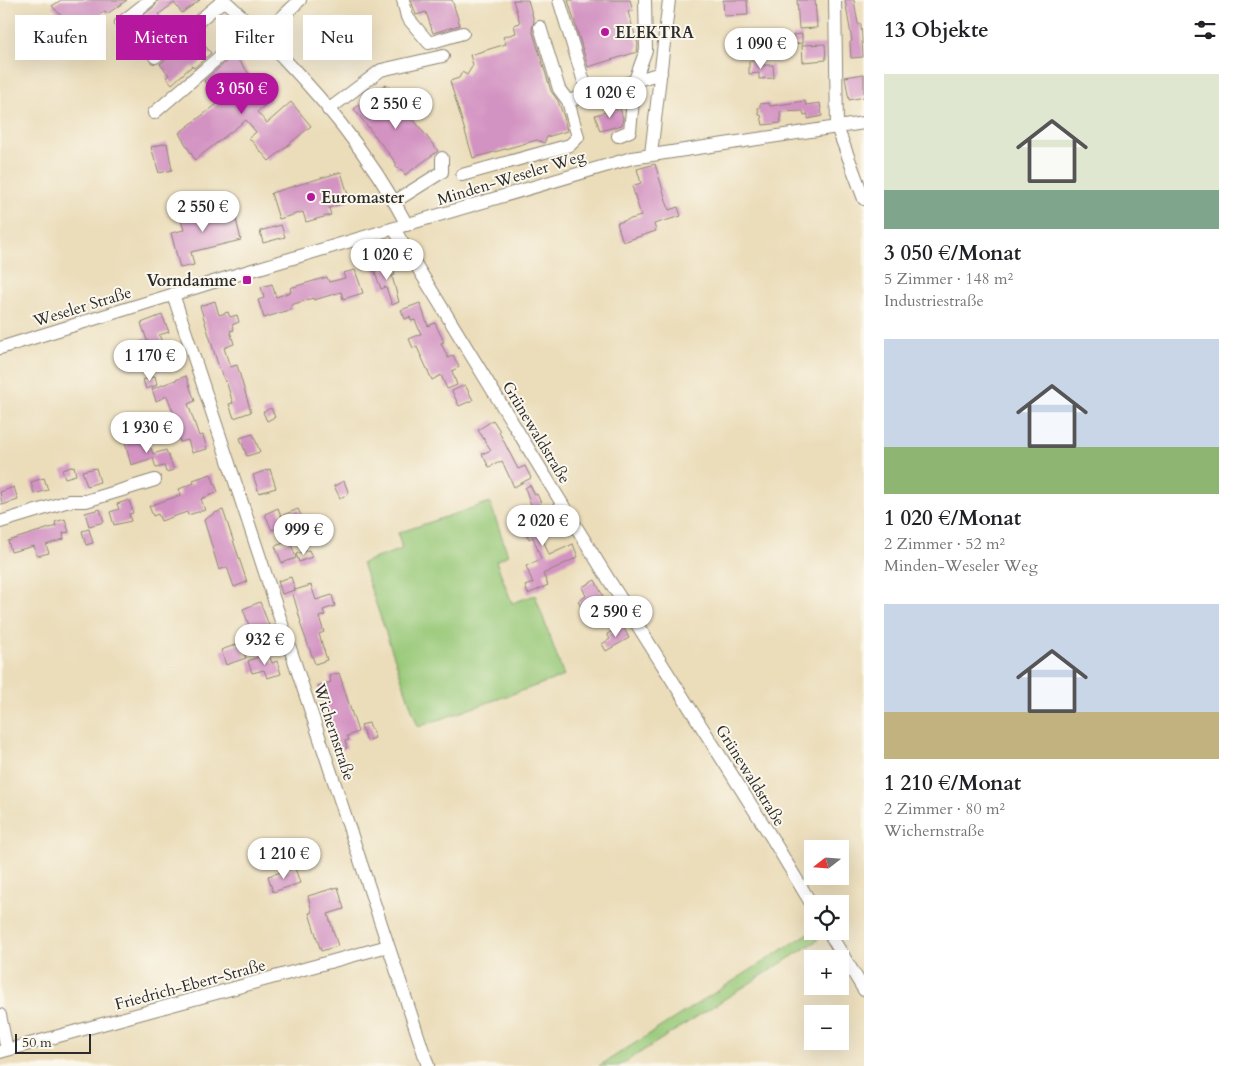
<!DOCTYPE html>
<html lang="de">
<head>
<meta charset="utf-8">
<style>
	body { margin:0; font-family:Cardo,serif; background:#f2f2f2; color:#202124; height:100vh; display:flex; flex-direction:column; font-size:19px; white-space:nowrap }
	* { box-sizing:border-box; margin:0 }
	p { font-size:16px; color:#757577 }
	.icon { flex:none; width:28px; height:28px; fill:none; stroke:currentColor; stroke-width:2; stroke-linecap:round; stroke-linejoin:round }
	.map { position:relative; flex:1; overflow:hidden }
	.drawer { display:flex; flex-direction:column; background:#fff; width:375px }
	.drawer>* { flex:none }
	.top-card { position:absolute; left:15px; top:15px; width:475px; height:45px; display:flex; gap:10px }
	.needle { width:32px; rotate:253deg }
	.controls { position:absolute; left:804px; top:840px; display:grid; gap:10px }
	.controls a { display:grid; place-items:center; width:45px; height:45px; border-radius:0px; background:#fff; box-shadow:0 5px 20px #0002; font-size:25px }
	.scale { position:absolute; left:15px; bottom:12px; width:76px; box-sizing:border-box; padding-left:5px; border:2px solid #2b2b2b; border-top:0; font-size:14px; line-height:18px; white-space:nowrap; color:#2b2b2b; -webkit-text-stroke:4px #fbf7ec; paint-order:stroke }
	.price { position:absolute; translate:-50% -42px; padding:0 11px; border-radius:18px; background:#fff; color:#222; font-size:16px; line-height:32px; filter:drop-shadow(0 1px 2px #0008) }
	.price::after { content:''; position:absolute; left:50%; top:30px; width:15px; height:11px; margin-left:-8px; background:inherit; clip-path:polygon(0 0,100% 0,50% 100%) }
	.price.active { background:#b5179e; color:#fff }
	ul { padding:0; list-style:none }
	li { display:grid; align-content:center; gap:10px; height:265px; padding:0 20px }
	li span { display:grid; place-items:center; height:155px; border-radius:0px; color:#555 }
	li>.icon { margin-inline-start:auto }
	span .icon { width:90px; height:90px; fill:#fffc; stroke-width:1 }
	li b { font-size:21px }
	h2 { display:flex; justify-content:space-between; align-items:center; height:60px; padding:0 20px; font-size:21px }
	.tag { padding:0 18px; border-radius:0px; background:#fff; box-shadow:0 5px 20px #0002; font-size:18px; line-height:45px }
	.tag.active { background:#b5179e; color:#fff }
	main { display:flex; flex:1; min-height:0 }
	.map>svg:first-child { display:block }
</style>
</head>
<body>
<main>
<div class="map">
<svg width="864" height="1066" viewBox="0 0 864 1066">
	<rect width="100%" height="100%" fill="#fbf7ec"/>
	<filter id="ink" filterUnits="userSpaceOnUse"><feTurbulence type="fractalNoise" baseFrequency=".02" numOctaves="2"/><feDisplacementMap in="SourceGraphic" scale="10" xChannelSelector="R" yChannelSelector="G"/><feConvolveMatrix kernelMatrix="1 2 1 2 8 2 1 2 1" color-interpolation-filters="sRGB"/></filter>
	<filter id="wash" filterUnits="userSpaceOnUse"><feTurbulence type="fractalNoise" baseFrequency=".0096" numOctaves="4" result="noise"/><feDisplacementMap in="SourceGraphic" scale="20" xChannelSelector="R" yChannelSelector="G"/><feGaussianBlur stdDeviation="1.12" result="paint"/><feColorMatrix in="noise" values="0 0 0 0 0 0 0 0 0 0 0 0 0 0 0 0 0 1.4 0 .05"/><feComposite in="paint" operator="in"/></filter>
	<g filter="url(#wash)">
		<rect width="100%" height="100%" fill="#ebddba"/>
		<path fill="#99c979" stroke="#627a52" d="M490,502L508,555L496,561L512,603L535,595L564,676L418,727L362,563L402,549L398,533Z
			M812,931L818,940L619,1066H599Z"/>
		<g id="blocks">
			<path fill="#d393c2" d="M61,0H127L107,14L105,11L75,30L52,6Z
				M158,0H200L182,13L174,3L159,14L173,31L166,38L152,21L132,36L126,29L155,6Z
				M411,0H452L460,25L433,33L426,12L416,15Z
				M513,0H528L534,21L532,29L551,91L558,101L564,117L567,131L547,137L544,143L537,140L473,158L450,81L459,78L462,72L467,75L473,65L470,55L506,44L503,37L516,33L514,25L520,23Z
				M568,0H630L633,11L628,12L638,44L637,52L588,67Z
				M723,0H747L748,15L724,16Z
				M797,0H815L817,28L799,29Z
				M845,0H854L858,24H861L863,57L851,58L850,42L852,41Z
				M195,34L211,53L194,68L192,66L172,84L166,77L169,75L160,64Z
				M802,34V43L793,44V35Z
				M825,44L826,60L803,62L802,45Z
				M236,53L237,59L271,100L257,112L267,123L291,102L311,126L269,161L249,138L256,132L246,120L195,160L179,133L221,101L204,81Z
				M749,61H758L759,65H773L774,78L759,79V73L749,74Z
				M864,74V97L849,100L845,77Z
				M386,84L438,151L405,175L401,169L396,168V163L354,109Z
				M805,101L806,105L820,103L822,116L808,119V114L804,115L803,111L780,112L781,123L763,125L761,115H759L758,108L760,107V104L769,103L770,106Z
				M620,108L623,118L622,125L600,131L595,115Z
				M167,143L172,170L159,173L151,147Z
				M655,164L669,210L678,207L681,216L654,224L656,231L623,242L617,223L641,216L632,186L641,183L637,169Z
				M341,172L350,201L329,208L331,215L306,222L303,212L279,219L271,193Z
				M206,206L208,217L234,211L241,240L191,252L194,265L180,268L171,233L184,230L179,214Z
				M281,225L285,237L263,243L260,231Z
				M380,262L383,270L392,267L395,275L392,276L399,302L392,305L386,287L381,289L372,264Z
				M355,270L363,293L343,299L341,292L314,300L313,298L291,305L292,309L264,318L258,300L264,298L261,287L272,284L276,297L291,292L290,288L327,277L329,282L345,278L343,273Z
				M215,301L219,315L228,312L230,317L237,315L239,322L232,325L234,330L230,331L234,344L224,348L230,367L237,365L251,412L234,418L229,404L233,403L226,381L225,382L221,370L220,371L200,306Z
				M420,303L428,326L435,323L444,342L441,343L448,358L453,355L459,367L452,371L457,385L447,389L441,375L432,380L417,347L413,348L409,339L421,334L415,320L411,321L410,317L405,319L401,310Z
				M162,315L169,332L159,335L162,342L149,346L141,323Z
				M143,341L147,349L134,354L131,345Z
				M155,376L157,385L146,389L143,380Z
				M186,376L195,401L188,404L199,436L203,435L207,449L192,453L188,440L180,442L176,429L173,430L172,427L165,426L160,428L157,419L174,414L167,396L156,401L152,389Z
				M465,385L473,400L459,406L452,391Z
				M271,408L275,417L267,421L263,412Z
				M493,420L500,431L499,432L518,469L525,466L531,478L514,487L502,461L489,467L482,454L491,450L478,430Z
				M144,434L148,449L151,448L153,454L166,450L174,470L166,472L164,466L156,468L153,458L131,465L125,442L136,439V437Z
				M253,434L260,452L247,456L240,438Z
				M74,466L76,475L65,478L62,470Z
				M96,468L100,482L87,486L82,471Z
				M270,469L276,488L259,493L253,475Z
				M211,474L218,492L201,499L205,510L188,515L187,512L161,521L158,514L153,516L149,506L181,495L179,489L194,483L193,480Z
				M44,478L48,490L34,494L31,482Z
				M344,481L349,494L340,498L334,486Z
				M530,485L535,495L537,494L541,503L539,504L551,529L541,534L549,555L573,544L578,557L543,574L548,585L528,594L525,586L533,583L526,566L541,559L533,537L529,539L526,532L532,529L528,520L535,516L525,488Z
				M14,487L18,500L2,505L0,492Z
				M129,500L133,513L129,514L131,521L114,525L110,512L119,509L117,504Z
				M278,508L281,516L298,509L302,517L272,530L265,514Z
				M100,509L104,522L89,526L85,513Z
				M223,510L247,582L234,587L227,567L219,570L204,520L215,513Z
				M65,519L69,532L63,533L64,539L46,545L49,553L37,556L34,546L11,552L8,541L56,526L55,522Z
				M89,529L93,543L86,545L82,531Z
				M290,541L296,558L282,563L275,546Z
				M309,550L312,557L299,562L296,554Z
				M291,577L295,590L282,594L278,581Z
				M595,580L603,596L590,603L588,599L590,603L581,607L578,601L586,596L582,587Z
				M311,585L316,600L332,595L335,606L323,610L325,615L319,617L324,632L319,634L327,660L315,664L300,623L301,622L292,591Z
				M260,602L269,625L251,631L243,609Z
				M623,626L629,638L606,651L602,644L610,639L607,634Z
				M241,643L246,658L226,665L221,650Z
				M268,653L272,663L277,661L281,674L267,678L264,670L252,673L248,661Z
				M339,673L358,732L347,736L349,740L345,741L347,748L339,750L330,724L327,725L324,716L328,715L318,686L331,682L329,676Z
				M369,723L375,738L367,741L361,725Z
				M295,868L300,883L273,892L268,876Z
				M338,887L344,909L328,914L338,946L321,951L309,913L312,912L308,896Z"/>
		</g>
	</g>
	<g filter="url(#ink)">
		<use href="#blocks" fill-opacity="0" stroke="#8b8472" stroke-width="1"/>
		<g fill="none" stroke-linecap="round" stroke-linejoin="round">
			<defs>
				<path id="minor" d="M224,0C293,63 364,142 407,225
					M403,0L407,17L429,43L463,33
					M559,0L588,95L661,73
					M835,0L837,127L864,199
					M121,23L150,0
					M540,27L559,89L568,101
					M263,35L300,0
					M155,57L224,0
					M328,110L381,70L443,56
					M154,113L254,27
					M618,136L630,131L635,80L646,50L645,0
					M651,154L669,0
					M462,175L570,145L578,137L568,101L588,95
					M394,202L442,172V158
					M394,229L602,569L770,835L812,905
					M173,294L428,1066
					M0,348L249,271L632,158L864,123
					M0,522L69,501H86L155,480
					M828,931L864,990
					M0,1015L7,1050
					M0,1052L388,946"/>
			</defs>
			<use href="#minor" stroke="#8b8472" stroke-width="14"/>
			<use href="#minor" stroke="#fff" stroke-width="12"/>
		</g>
	</g>
	<g fill="#b5179e" stroke="#fbf7ec" stroke-width="2">
		<circle cx="605" cy="32" r="5"/>
		<circle cx="311" cy="197" r="5"/>
		<rect x="242" y="275" width="10" height="10" rx="2.5"/>
	</g>
	<g text-anchor="middle" stroke-width="4" stroke-linejoin="round" paint-order="stroke">
		<g font-size="16" font-weight="bold" fill="#2b2b2b" stroke="#fbf7ec" text-anchor="start">
			<text x="615" y="38">ELEKTRA</text>
			<text x="321" y="203">Euromaster</text>
			<text x="237" y="286" text-anchor="end">Vorndamme</text>
		</g>
		<g font-size="16" fill="#2b2b2b" stroke="#fbf7ec">
			<text transform="translate(511 177) rotate(-17)" y="6">Minden-Weseler Weg</text>
			<text transform="translate(82 306) rotate(-17)" y="6">Weseler Straße</text>
			<text transform="translate(537 432) rotate(59)" y="6">Grünewaldstraße</text>
			<text transform="translate(335 732) rotate(72)" y="6">Wichernstraße</text>
			<text transform="translate(751 775) rotate(58)" y="6">Grünewaldstraße</text>
			<text transform="translate(190 984) rotate(-15)" y="6">Friedrich-Ebert-Straße</text>
		</g>
	</g>
</svg>
<div class="controls">
<a><svg class="needle" viewBox="-14 -14 28 28"><path d="M0-13l5 13h-10z" fill="#e53935"/><path d="M0 13l5-13h-10z" fill="#757577"/></svg></a>
<a><svg class="icon" aria-label="locate" viewBox="0 0 24 24"><circle cx="12" cy="12" r="6"/><path d="M12 2v4M12 18v4M2 12h4M18 12h4"/></svg></a>
<a>+</a>
<a>−</a>
</div>
<div class="scale">50 m</div>
<b class="price" style="left:761px;top:70px">1 090 €</b>
<b class="price active" style="left:242px;top:115px">3 050 €</b>
<b class="price" style="left:610px;top:119px">1 020 €</b>
<b class="price" style="left:396px;top:130px">2 550 €</b>
<b class="price" style="left:203px;top:233px">2 550 €</b>
<b class="price" style="left:387px;top:281px">1 020 €</b>
<b class="price" style="left:150px;top:382px">1 170 €</b>
<b class="price" style="left:147px;top:454px">1 930 €</b>
<b class="price" style="left:543px;top:547px">2 020 €</b>
<b class="price" style="left:304px;top:556px">999 €</b>
<b class="price" style="left:616px;top:638px">2 590 €</b>
<b class="price" style="left:265px;top:666px">932 €</b>
<b class="price" style="left:284px;top:880px">1 210 €</b>
<div class="top-card">
<a class="tag">Kaufen</a>
<a class="tag active">Mieten</a>
<a class="tag">Filter</a>
<a class="tag">Neu</a>
</div>
</div>
<section class="drawer">
<h2>13 Objekte<svg class="icon" aria-label="filters" viewBox="0 0 24 24"><path d="M4 7h16M4 17h16"/><circle cx="9" cy="7" r="2"/><circle cx="15" cy="17" r="2"/></svg></h2>
<ul>
<li><span style="background:linear-gradient(#dfe7d0 75%,#7fa58c 0)"><svg class="icon" aria-label="home" viewBox="0 0 24 24"><path d="M3 11l9-7 9 7M6 9v11h12V9"/></svg></span><div><b>3 050 €/Monat</b><p>5 Zimmer · 148 m²</p><p>Industriestraße</p></div></li>
<li><span style="background:linear-gradient(#c9d6e8 70%,#8fb573 0)"><svg class="icon" aria-label="home" viewBox="0 0 24 24"><path d="M3 11l9-7 9 7M6 9v11h12V9"/></svg></span><div><b>1 020 €/Monat</b><p>2 Zimmer · 52 m²</p><p>Minden-Weseler Weg</p></div></li>
<li><span style="background:linear-gradient(#c9d6e8 70%,#c2b280 0)"><svg class="icon" aria-label="home" viewBox="0 0 24 24"><path d="M3 11l9-7 9 7M6 9v11h12V9"/></svg></span><div><b>1 210 €/Monat</b><p>2 Zimmer · 80 m²</p><p>Wichernstraße</p></div></li>
</ul>
</section>
</main>
</body>
</html>
